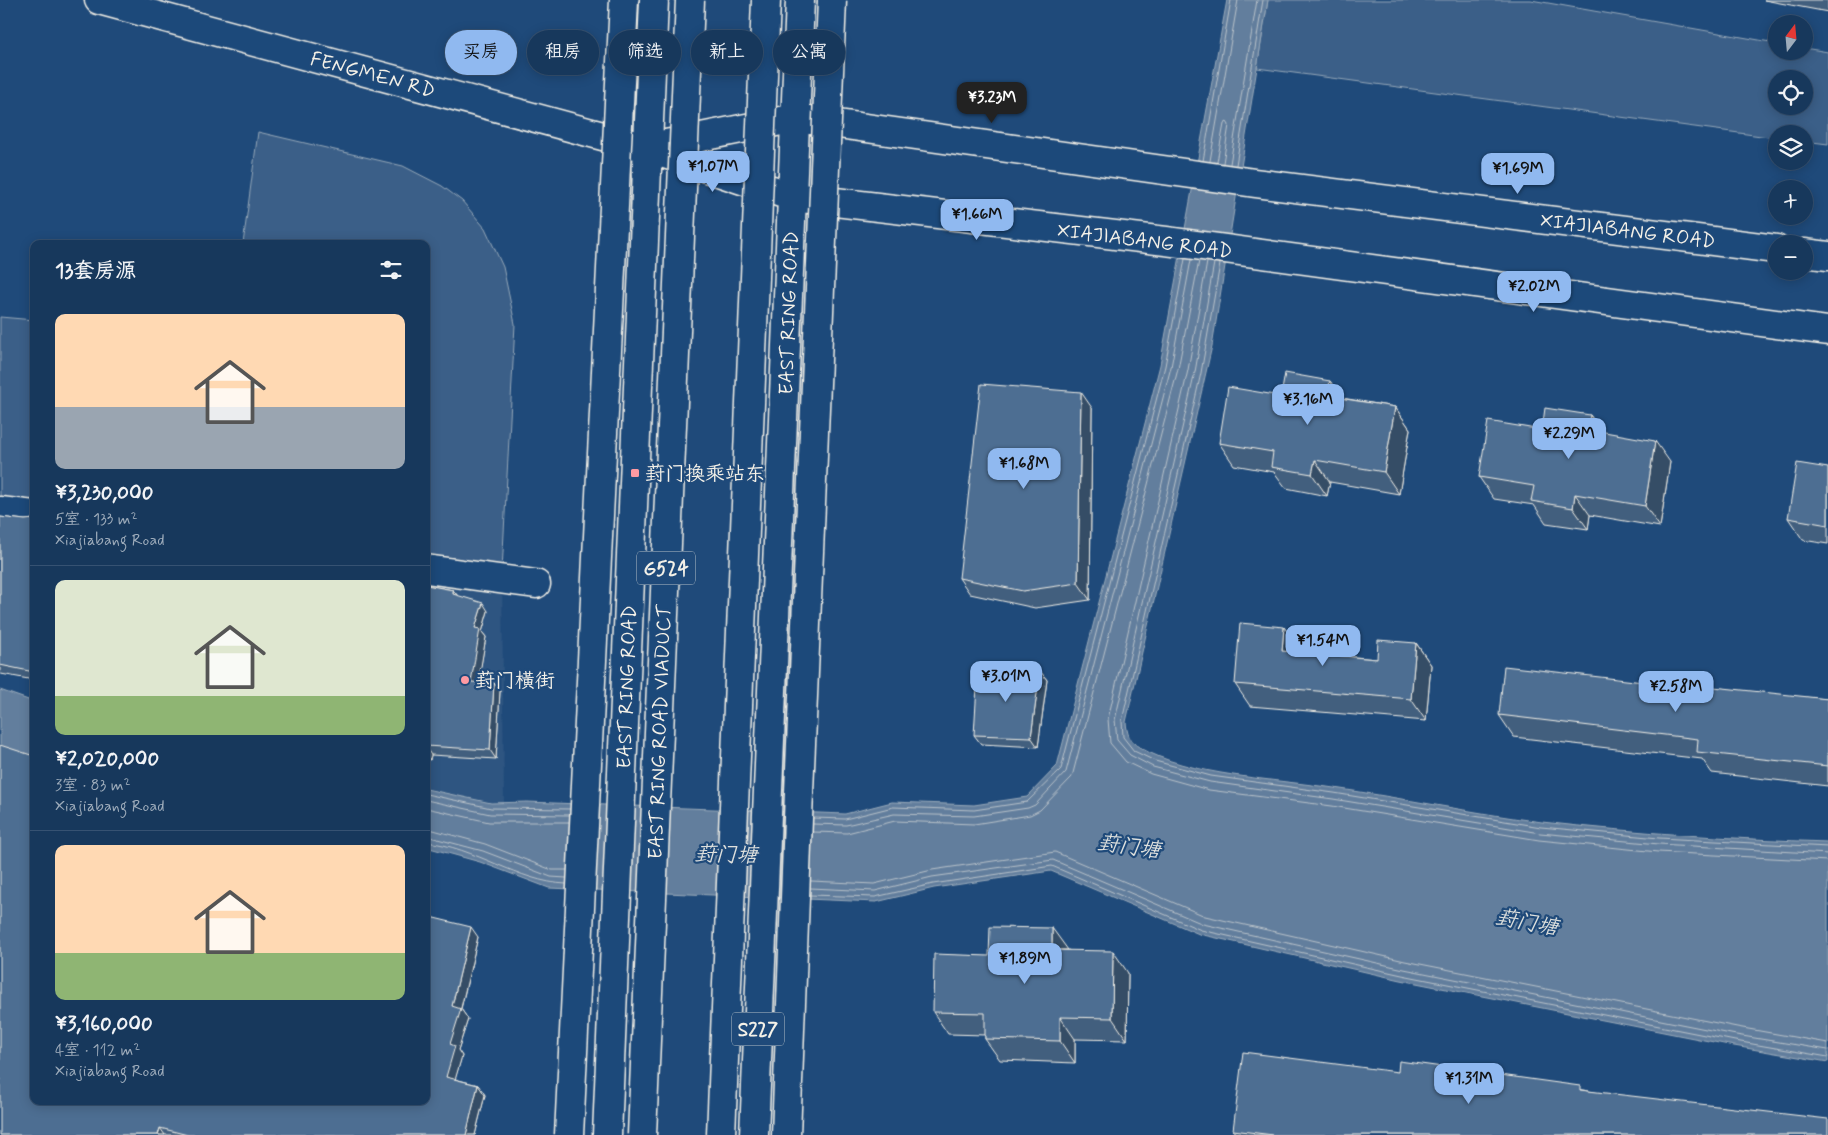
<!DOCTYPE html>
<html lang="zh">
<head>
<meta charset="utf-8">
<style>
	body { margin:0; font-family:Mynerve,"LXGW WenKai TC",sans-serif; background:#203f62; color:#f1f3f6; height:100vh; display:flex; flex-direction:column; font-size:19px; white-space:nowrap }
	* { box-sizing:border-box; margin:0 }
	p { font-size:16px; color:#9eacbb }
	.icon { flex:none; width:28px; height:28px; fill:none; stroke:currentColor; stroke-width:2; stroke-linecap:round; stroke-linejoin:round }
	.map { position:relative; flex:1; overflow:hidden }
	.side { position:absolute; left:30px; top:240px; width:400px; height:865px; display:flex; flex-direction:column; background:#17385c; border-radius:10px; box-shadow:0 2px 12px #0003,0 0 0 1px #365272 }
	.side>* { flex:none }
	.guide { position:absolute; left:445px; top:30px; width:475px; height:45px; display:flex; gap:10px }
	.needle { width:32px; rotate:16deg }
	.buttons { position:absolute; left:1768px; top:15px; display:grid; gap:10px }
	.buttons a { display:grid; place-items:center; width:45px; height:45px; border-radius:50%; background:#17385c; box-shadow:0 2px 12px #0003,0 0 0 1px #365272; font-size:25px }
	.price { position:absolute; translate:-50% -42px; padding:0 11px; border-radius:10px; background:#90b9f0; color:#111; font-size:16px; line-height:32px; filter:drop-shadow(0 1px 2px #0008) }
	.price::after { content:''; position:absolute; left:50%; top:30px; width:15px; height:11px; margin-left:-8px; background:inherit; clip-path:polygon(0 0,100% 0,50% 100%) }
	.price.selected { background:#222; color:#fff }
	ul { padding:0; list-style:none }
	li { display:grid; align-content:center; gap:10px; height:265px; padding:0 25px }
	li+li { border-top:1px solid #365272 }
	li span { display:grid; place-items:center; height:155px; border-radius:10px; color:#555 }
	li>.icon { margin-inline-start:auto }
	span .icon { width:90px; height:90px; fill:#fffc; stroke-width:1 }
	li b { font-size:21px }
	h2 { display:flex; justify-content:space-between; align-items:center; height:60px; padding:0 25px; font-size:21px }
	.pill { padding:0 18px; border-radius:22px; background:#17385c; box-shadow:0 2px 12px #0003,0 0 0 1px #365272; font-size:18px; line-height:45px }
	.pill.selected { background:#90b9f0; color:#111 }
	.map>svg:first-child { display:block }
</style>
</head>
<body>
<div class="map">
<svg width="1828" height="1135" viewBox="0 0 1828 1135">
	<rect width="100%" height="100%" fill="#1f4a7a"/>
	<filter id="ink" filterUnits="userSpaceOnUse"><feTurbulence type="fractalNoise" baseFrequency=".02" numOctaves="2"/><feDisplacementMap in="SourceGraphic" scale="10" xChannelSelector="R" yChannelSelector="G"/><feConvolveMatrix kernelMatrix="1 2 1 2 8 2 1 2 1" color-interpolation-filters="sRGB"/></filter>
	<g filter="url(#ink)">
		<path fill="#2d5581" d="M426,561L502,571L504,803H491L426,789Z"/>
		<path fill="#3a5f88" stroke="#97a8b8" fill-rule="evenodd" d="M1268,0H1531L1776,43V51H1804V48L1828,52V144L1804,141V134H1776V138L1257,68ZM1776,79H1804V106H1776Z
			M258,132L403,166L442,186L462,201L485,228L503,267L515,324L502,571L426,561V244H243Z
			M0,317L34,320V506L0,502Z"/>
		<path fill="#627e9d" stroke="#9cacbb" d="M1227,0H1268L1212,346L1126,722C1127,733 1129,741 1139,747C1188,776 1276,779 1334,788C1403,798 1472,813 1542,822C1637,833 1733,839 1828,842V1062L1734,1046L1401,980L1199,934L1051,871L934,888L876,902L549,888L480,862L426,847V789L491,803L527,802L845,814L892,802L974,805L1027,797L1057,766L1160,365Z
			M0,690L34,702V756L0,747Z"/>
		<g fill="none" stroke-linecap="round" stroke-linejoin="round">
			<path stroke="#bac3ca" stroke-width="1" d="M1203,161L1231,0
				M1210,161L1238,0
				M1217,162L1224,124L1227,122L1229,125L1223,163
				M1230,164L1257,0
				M1236,165L1263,0
				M1207,262L1188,370L1108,719L1110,743L1126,762L1151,774L1209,790L1332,806L1539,840L1658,852L1828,861
				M1214,263L1195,372L1115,720L1117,740L1130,755L1153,767L1210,782L1333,799L1540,833L1659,844L1828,854
				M1220,264L1201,373L1122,721L1123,737L1134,751L1155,761L1211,776L1334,793L1541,827L1659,838L1828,847
				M426,794L491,808L570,809
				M426,800L490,814L569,815
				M426,808L489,822H569
				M813,818L845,819L893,807L974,810L1027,802L1061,769L1165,366L1185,259
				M813,824L846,825L894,814L974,816L1028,808L1035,805L1066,772L1171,367L1191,260
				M426,828L485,844L552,870H567
				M813,832L847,833L895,821L974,824L1030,815L1040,810L1072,777L1178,369L1199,261
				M426,836L483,851L551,877L566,878
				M426,842C475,847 518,882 566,884
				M811,881L874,884L932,870L1055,852L1205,916L1405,961L1737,1027L1828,1043
				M810,888L875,891L932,877L1053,860L1203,924L1404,969L1736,1035L1828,1050
				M810,895L875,897L933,884L1052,866L1201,930L1402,975L1735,1041L1828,1057"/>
			<defs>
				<path id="minor" d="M0,511L34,515
					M426,569L536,584"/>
				<path id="major" d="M99,0L647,148L793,197L1166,241L1828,331
					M661,145L796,118L1255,183L1776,249
					M1804,253L1828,256
					M607,1135L654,0
					M754,1135L800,0"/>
				<path id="highway" d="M786,1135L799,792"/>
			</defs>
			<use href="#minor" stroke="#f4f1e8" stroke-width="31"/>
			<use href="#major" stroke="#f4f1e8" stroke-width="31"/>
			<use href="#highway" stroke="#f4f1e8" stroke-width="31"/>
			<use href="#minor" stroke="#1f4a7a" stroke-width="28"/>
			<use href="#major" stroke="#1f4a7a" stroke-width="28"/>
			<use href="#highway" stroke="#1f4a7a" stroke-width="28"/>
			<defs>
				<path id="highway-bridge" d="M799,792L832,0
					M569,1135L624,0
					M642,1135L690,0
					M721,1135L766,0"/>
			</defs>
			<use href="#highway-bridge" stroke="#f4f1e8" stroke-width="31" stroke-linecap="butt"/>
			<use href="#highway-bridge" stroke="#1f4a7a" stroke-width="28"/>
		</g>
		<path fill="#425f7e" stroke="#f4f1e8" d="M1764,0H1828V12Z
			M1330,381L1342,398L1395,407L1410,429L1399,494L1330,482L1327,496L1286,488L1274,472L1234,465L1219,443L1281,396Z
			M1092,408L1090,600L1035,608L970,594L959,578Z
			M1590,415L1602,432L1670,462L1660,527L1590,515L1588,529L1546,523L1534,505L1494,499L1479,477L1542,430Z
			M1828,468V544L1803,540L1788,518Z
			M0,517L25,520L34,519V680L1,674L0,673Z
			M426,585L453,590L458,596L488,611L482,632L486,637L478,682L500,691L496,759L431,755L430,760L426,759Z
			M1416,643L1431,665L1426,721L1250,706L1235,684L1300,648L1299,652L1377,659Z
			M1040,671L1047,680L1038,747L981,744L974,735Z
			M1704,689L1828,699V786L1712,773L1702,759L1514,737L1499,715Z
			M478,937L461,1009L468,1019L458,1050L462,1056L455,1079L478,1085L485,1095L475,1135H0L34,1101Z
			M1068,950L1128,973L1127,1040L1075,1039V1063L1000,1060L985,1039V1035L948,1034L933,1012L989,956Z
			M1398,1072L1583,1090L1828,1135H1236L1233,1130Z"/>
		<path fill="#364d66" stroke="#f4f1e8" d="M1330,381L1345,402L1327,396Z
			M1081,392L1092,408L1090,600L1078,583Z
			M1395,407L1410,429L1399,494L1384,472Z
			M1590,415L1605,437L1588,429Z
			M1655,441L1670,462L1660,527L1645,506Z
			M1315,460L1330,482L1327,496L1312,474Z
			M1575,494L1590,515L1588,529L1573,508Z
			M453,590L459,598L453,594Z
			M483,603L488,611L482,632L486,637L477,690L471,682L475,628Z
			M1284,627L1300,648L1297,672L1282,651Z
			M1416,643L1431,665L1426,721L1411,699Z
			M1040,671L1047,680L1038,747L1031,737Z
			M494,683L500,691L496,759L490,750Z
			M426,748L431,755L430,760L426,754Z
			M471,927L478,937L460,1012L461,1009L468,1019L458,1050L462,1056L453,1087L446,1077L450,1044L452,1006Z
			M1052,928L1068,950H1052Z
			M1113,951L1128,973L1127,1040L1112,1018Z
			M1060,1017L1075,1039V1063L1060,1041Z
			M478,1085L485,1095L475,1135H466Z
			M160,1128L165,1135H158Z"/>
		<path fill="#4d6e92" stroke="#f4f1e8" d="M1285,373L1330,381L1327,396L1395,407L1384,472L1315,460L1312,474L1271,467L1273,452L1219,443L1228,387L1281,396Z
			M981,384L1081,392L1078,583L1023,591L959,578Z
			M1545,408L1590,415L1588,429L1655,441L1645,506L1575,494L1573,508L1531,501L1534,486L1479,477L1488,421L1542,430Z
			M1797,463L1828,468V525L1788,518Z
			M0,517L25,520L34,519V672L0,665Z
			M426,585L453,590V594L483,603L475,628L480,629L471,682L494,683L490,750L426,746Z
			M1240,623L1284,627L1282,651L1377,659L1378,640L1416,643L1411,699L1235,684Z
			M1504,666L1704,689V686L1828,699V766L1697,752L1698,739L1499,715Z
			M978,669L1040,671L1031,737L974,735Z
			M0,745L34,756V1101H426V916L471,927L452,1006L461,1009L450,1044L455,1046L446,1077L478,1085L466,1135H188L160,1128L158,1135H0Z
			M990,927L1052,928V950L1113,951L1112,1018L1060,1017V1041L985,1039V1013L933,1012L934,954L989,956Z
			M1243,1052L1398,1072L1399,1061L1580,1086V1090L1828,1119V1135H1273L1233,1130Z"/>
	</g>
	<g fill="#ff9aa2" stroke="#1f4a7a" stroke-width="2">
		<rect x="630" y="468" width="10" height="10" rx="2.5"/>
		<circle cx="465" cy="680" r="5"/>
	</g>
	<g text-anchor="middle" stroke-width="4.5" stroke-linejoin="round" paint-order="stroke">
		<g fill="#1f4a7a" stroke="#b4bfc7" stroke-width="1">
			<rect x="637" y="551.5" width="58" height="33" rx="4"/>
			<rect x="732" y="1012.5" width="52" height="33" rx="4"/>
		</g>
		<g font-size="19" font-weight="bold" fill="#f4f1e8">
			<text x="666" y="575">G524</text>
			<text x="758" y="1036">S227</text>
		</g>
		<g font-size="20" fill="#f4f1e8" stroke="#1f4a7a">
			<text transform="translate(373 74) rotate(15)" y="7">FENGMEN RD</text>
			<text transform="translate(1628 230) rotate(7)" y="7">XIAJIABANG ROAD</text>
			<text transform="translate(1145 240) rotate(7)" y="7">XIAJIABANG ROAD</text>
			<text transform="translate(788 313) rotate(-88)" y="7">EAST RING ROAD</text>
			<text transform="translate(626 687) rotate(-88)" y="7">EAST RING ROAD</text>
			<text transform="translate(659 732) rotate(-88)" y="7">EAST RING ROAD VIADUCT</text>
		</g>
		<g font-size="20" fill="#f4f1e8" stroke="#1f4a7a" text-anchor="start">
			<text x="645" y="480">葑门换乘站东</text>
			<text x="475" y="687">葑门横街</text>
		</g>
		<g font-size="21" font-style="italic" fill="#dee0dd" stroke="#1f4a7a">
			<text transform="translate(1129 846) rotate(8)" y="7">葑门塘</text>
			<text transform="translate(726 854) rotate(2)" y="7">葑门塘</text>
			<text transform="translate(1527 922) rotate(11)" y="7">葑门塘</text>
		</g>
	</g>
</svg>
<div class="buttons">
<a><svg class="needle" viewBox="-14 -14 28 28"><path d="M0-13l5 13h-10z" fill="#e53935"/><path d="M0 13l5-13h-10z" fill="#9eacbb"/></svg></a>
<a><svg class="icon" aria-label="locate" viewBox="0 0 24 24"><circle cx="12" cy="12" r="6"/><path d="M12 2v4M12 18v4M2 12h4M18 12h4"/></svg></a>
<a><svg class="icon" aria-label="layers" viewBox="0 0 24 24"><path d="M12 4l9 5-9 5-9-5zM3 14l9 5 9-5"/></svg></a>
<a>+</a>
<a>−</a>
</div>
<b class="price selected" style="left:992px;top:124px">¥3.23M</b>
<b class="price" style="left:713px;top:193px">¥1.07M</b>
<b class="price" style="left:1518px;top:195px">¥1.69M</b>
<b class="price" style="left:977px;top:241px">¥1.66M</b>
<b class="price" style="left:1534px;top:313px">¥2.02M</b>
<b class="price" style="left:1308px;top:426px">¥3.16M</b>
<b class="price" style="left:1569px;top:460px">¥2.29M</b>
<b class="price" style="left:1024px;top:490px">¥1.68M</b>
<b class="price" style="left:1323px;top:667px">¥1.54M</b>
<b class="price" style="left:1006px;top:703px">¥3.01M</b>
<b class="price" style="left:1676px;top:713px">¥2.58M</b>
<b class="price" style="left:1025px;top:985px">¥1.89M</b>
<b class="price" style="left:1469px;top:1105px">¥1.31M</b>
<div class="guide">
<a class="pill selected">买房</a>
<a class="pill">租房</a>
<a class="pill">筛选</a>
<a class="pill">新上</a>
<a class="pill">公寓</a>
</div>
<section class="side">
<h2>13套房源<svg class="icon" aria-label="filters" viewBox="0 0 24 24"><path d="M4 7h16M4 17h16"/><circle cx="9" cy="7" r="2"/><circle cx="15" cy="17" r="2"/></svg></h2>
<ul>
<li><span style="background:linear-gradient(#ffd9b3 60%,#9aa5b1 0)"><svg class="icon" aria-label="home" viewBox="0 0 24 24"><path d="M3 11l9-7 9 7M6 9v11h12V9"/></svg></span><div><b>¥3,230,000</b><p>5室 · 133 m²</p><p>Xiajiabang Road</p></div></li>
<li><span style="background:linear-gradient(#dfe7d0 75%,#8fb573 0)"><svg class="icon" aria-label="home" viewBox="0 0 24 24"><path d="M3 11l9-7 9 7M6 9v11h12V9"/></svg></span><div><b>¥2,020,000</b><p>3室 · 83 m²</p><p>Xiajiabang Road</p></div></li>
<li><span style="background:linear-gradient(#ffd9b3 70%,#8fb573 0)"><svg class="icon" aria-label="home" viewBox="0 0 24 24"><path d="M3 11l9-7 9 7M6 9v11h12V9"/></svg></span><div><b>¥3,160,000</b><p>4室 · 112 m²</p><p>Xiajiabang Road</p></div></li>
</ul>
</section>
</div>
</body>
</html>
